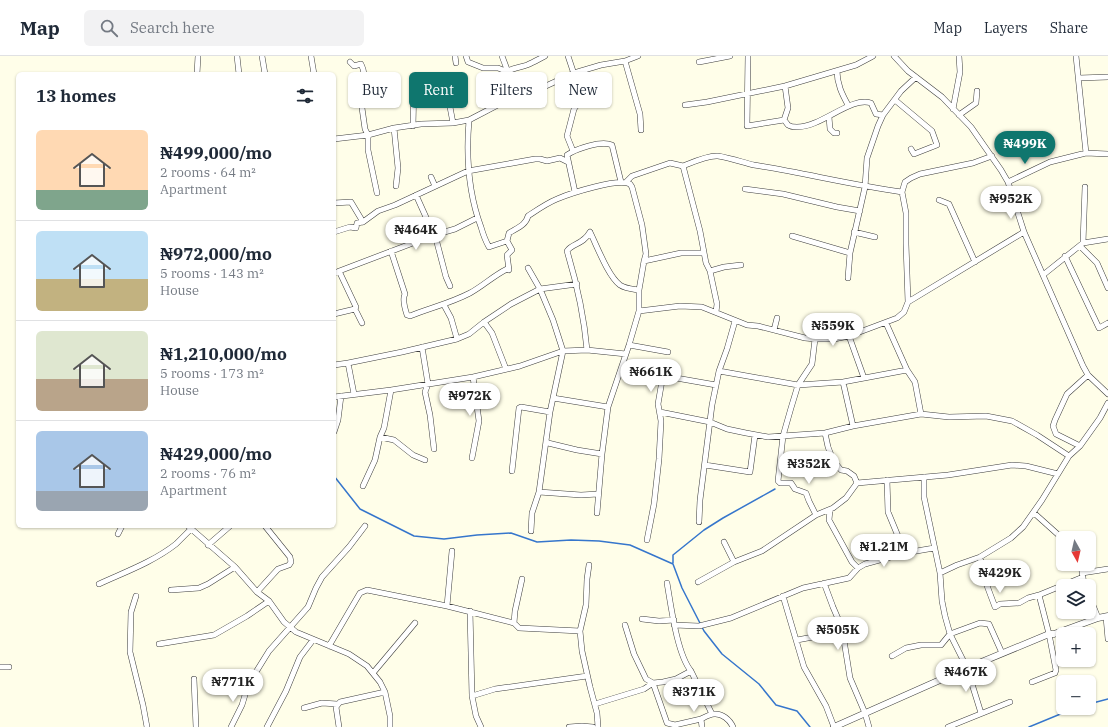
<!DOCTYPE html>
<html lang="en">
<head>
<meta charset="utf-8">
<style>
	body { margin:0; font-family:"IBM Plex Serif",serif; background:#f2f2f3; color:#1f2937; height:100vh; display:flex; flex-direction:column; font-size:15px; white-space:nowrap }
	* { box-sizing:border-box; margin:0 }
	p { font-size:13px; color:#747a83 }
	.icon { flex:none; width:22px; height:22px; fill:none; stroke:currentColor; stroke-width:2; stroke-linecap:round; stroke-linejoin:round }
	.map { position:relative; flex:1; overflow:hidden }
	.panel { position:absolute; left:16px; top:16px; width:320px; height:456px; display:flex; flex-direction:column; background:#fff; border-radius:6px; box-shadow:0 1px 3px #0004 }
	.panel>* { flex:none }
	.banner { position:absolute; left:348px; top:16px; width:380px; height:36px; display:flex; gap:8px }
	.needle { width:26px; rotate:172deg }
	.buttons { position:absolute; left:1056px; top:475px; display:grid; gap:8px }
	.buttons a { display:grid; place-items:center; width:40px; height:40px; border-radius:6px; background:#fff; box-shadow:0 1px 3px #0004; font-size:20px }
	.price { position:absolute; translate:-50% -34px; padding:0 9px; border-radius:14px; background:#fff; color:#222; font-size:13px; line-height:26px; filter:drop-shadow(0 1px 2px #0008) }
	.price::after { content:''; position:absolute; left:50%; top:24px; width:12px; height:9px; margin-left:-6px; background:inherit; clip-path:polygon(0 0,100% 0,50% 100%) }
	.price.current { background:#0f766e; color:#fff }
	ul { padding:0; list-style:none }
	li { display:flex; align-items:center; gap:12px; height:100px; padding:0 20px }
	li+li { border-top:1px solid #e0e1e3 }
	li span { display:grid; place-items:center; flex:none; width:112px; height:80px; border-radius:6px; color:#555 }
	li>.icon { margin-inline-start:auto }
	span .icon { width:48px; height:48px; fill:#fffc; stroke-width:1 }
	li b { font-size:17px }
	h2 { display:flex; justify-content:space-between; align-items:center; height:48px; padding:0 20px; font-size:17px }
	.chip { padding:0 14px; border-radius:6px; background:#fff; box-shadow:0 1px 3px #0004; font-size:14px; line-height:36px }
	.chip.current { background:#0f766e; color:#fff }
	header { display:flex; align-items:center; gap:24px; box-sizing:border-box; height:56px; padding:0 20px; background:#fff; border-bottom:1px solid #e0e1e3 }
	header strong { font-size:19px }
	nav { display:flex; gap:22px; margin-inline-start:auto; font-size:14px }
	.search { width:280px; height:36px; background:#f2f2f3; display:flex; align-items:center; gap:10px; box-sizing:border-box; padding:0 14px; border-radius:6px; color:#747a83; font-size:15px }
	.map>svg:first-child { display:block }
</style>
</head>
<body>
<header>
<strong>Map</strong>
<div class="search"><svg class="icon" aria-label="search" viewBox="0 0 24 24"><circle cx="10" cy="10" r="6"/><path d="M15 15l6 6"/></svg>Search here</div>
<nav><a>Map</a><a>Layers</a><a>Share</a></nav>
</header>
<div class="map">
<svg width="1108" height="671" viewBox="0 0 1108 671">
	<rect width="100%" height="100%" fill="#fffee9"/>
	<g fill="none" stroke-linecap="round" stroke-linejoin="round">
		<path stroke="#3676cc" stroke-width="1.5" d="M334,420L360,453L414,480L444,483L477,479L511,477L537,486L571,484L599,485L630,489L673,508L682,532L704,575L722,598L759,628L776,649L797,655L810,671
			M673,507V499L704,474L723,462L775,433
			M1089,648L1108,643
			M1029,671L1075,652"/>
		<defs>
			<path id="minor" d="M237,0L239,18
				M262,0L265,18
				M311,0L314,18
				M455,0L456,7
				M466,0L468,6L483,12H498L508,16
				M502,0L508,16
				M568,0L582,42L574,53L567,80L573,95
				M748,0L747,70L784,64C786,66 787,68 788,69C791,71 794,71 797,71C822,71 851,40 871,47L876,58L883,59
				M894,0L908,15L942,41L971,71L1001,114L1008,126L1024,176L1083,310L1088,319L1108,338
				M1076,0L1086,97
				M625,5L640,58L641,74
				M350,6L354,10L361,8L363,13L366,28L362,38L361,45L365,73L368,79V94L377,137
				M699,6L730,0
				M837,15C837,28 842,38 848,49
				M197,18L198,0
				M1079,22L1108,21
				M451,28L450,51L453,67
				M507,43L500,23C503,13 519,12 527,9C534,6 539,3 545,0
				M895,44L932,75L937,89L914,98L911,93
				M685,49L707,46L785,30L856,9L873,0
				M953,53L960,16L959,0
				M959,59L976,47L977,35
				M829,61L830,73L834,77H837
				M469,64C466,100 468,136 481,171C483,178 485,184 489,191L507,185
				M784,64L788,52L785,30
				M413,70L414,26
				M394,72L398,112L396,130
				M334,83L368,79L394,72L421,68L453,67L469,64L521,37L535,35L574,17L601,9L625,5L638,0
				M431,121L435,130
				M626,126L632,120L670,107L683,110
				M1008,126L1050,106L1086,97L1108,98
				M745,133L783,138L837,151L860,155
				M575,136L567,99C576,93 601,84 612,89L621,126
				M416,139L434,179
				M939,144L949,148L975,206
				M334,147L351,146L363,166
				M334,176L350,171L356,172L357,167L363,166L378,155L395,149L468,115L535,103H540L547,105L560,102L568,106
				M590,176C597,190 608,220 620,229C626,233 633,233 639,234
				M854,176L875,181
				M435,179L446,221L450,230
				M792,180L850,197
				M1083,187L1085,131
				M1080,190L1097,207L1108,232
				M391,195L405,238C402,243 405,253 407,259L410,260C430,252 451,247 470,237C483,230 493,220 507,213L509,214L507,199L512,194L507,185L509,177C517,172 526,169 528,160C537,154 547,147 557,143C571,137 618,122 630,128L632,131L642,169L646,198L644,205L639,234V255L629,289L608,351L602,398L597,457
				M1065,200L1099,272L1108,267
				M644,205L681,197H704
				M528,212L540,233L553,264L563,295L550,356L539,436L532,457L531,475
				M710,215L724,211L741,209
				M334,217L434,179L455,173L477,162
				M1043,219L1083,187L1108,183
				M848,222L850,197L865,131L867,102L878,70L883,59L901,35L916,21
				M908,246L1024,176
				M444,249L451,262L457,283
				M355,253L362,267
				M639,255L680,250L702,251L747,269L758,270L805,282L815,283H834L849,280L897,262L904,256L908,246L906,188V157L902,136L905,126L911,122L920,118L973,107L992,100
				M716,256L717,248L710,215L706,207L700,175L683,110C693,106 708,99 718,100C730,102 742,106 754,109C804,117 852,129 902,136
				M334,258L355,253L356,251L339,215
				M484,266L492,277L506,313
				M886,267L907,314L915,326L921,358
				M774,274L777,262
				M849,280L864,322
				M815,283L812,308L798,329L791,352L783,380L778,425L780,427H791L795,433L806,437L809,445L816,459
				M629,289L668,296
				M422,291L428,328L425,336L430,359L434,393
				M587,294C584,260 577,228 567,195C572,187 583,189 590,176
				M348,307L402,296L457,283L469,278L484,266L511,248L540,233L577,228
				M334,309L348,307L354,338
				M622,310L642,316L716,329
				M719,315L798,329L843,326L907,314
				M843,326L853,370
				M334,341L391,334L473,321L520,310L563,295L587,294L626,298
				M553,342L608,351
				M660,356L710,366L727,373L746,377L768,381L825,377L853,370L921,358L949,361L986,360L1012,365L1037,379L1069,400
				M334,376L338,364L341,340
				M825,377L828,391L833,404L841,414L847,415L854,420L857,427
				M380,381L394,384L413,399L425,404
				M546,385L548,387L577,394L602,398
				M1080,390L1056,378L1053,370L1055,364L1067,338L1088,319
				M472,402L479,365L473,321
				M705,409L750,416L755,379
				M512,415L519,352L521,351L550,356
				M924,421V441L940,517L942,545L945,560L950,578L967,612L981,657
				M887,424L888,456L905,497
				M363,430L375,404L380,381L384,372L391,334
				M539,436L581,439L598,438
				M830,454L829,464L852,506L858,512
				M1034,457L1063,483
				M699,466L700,444L712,349L719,315L727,293L735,265
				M188,470L235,511L257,536L269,545L284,566L296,576L349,598L367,610L380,626L385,636L390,660V671
				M118,478L122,470
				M647,484L654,448L659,403L661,365L658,348L663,319
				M724,486L734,506
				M208,489L230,470
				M980,501L986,527L995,551L1000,548L1019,547L1028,542L1039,539
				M1080,508C1083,515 1082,522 1085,530
				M589,509L587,523L586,549L580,575L582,595L590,631L597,657L598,671
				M940,517L957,509L980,501L1011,482L1023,471L1042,444L1069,400L1080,390L1100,362L1108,347
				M1082,517L1108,513
				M698,526L734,506L762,495L816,459L833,452L846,442L857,427L948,419L1012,409L1026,410L1058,418
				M667,527C671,550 677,598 691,615L712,658
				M824,527L833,551L842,572L850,622L865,657L869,671
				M99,528C125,516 153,506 176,488C181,483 186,478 191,473
				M171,534L199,532L208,528L235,511
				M257,536L278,513L289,509L291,506L290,501L265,470
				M1089,539L1098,562
				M136,540L131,556L130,596L143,649L147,671
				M783,540L804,611L826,650L834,671
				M447,550L452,495
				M470,555L472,640L476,660L481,671
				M1106,561L1108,583
				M642,563L659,565L674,564
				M514,567L515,555L522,523
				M625,569L634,598L646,623L653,627L667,667L675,669L701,663
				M674,569L699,570L731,562L803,532L849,522L858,512L865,508L905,497L934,492
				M797,584L829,578L842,572
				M159,588L214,579L247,560L269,545
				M329,590L360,537L367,534L447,550L514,567L519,572L580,575
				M892,600L906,592L921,589H941L950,578L980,567L989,568L1002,597
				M0,611H9
				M373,617L415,567
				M194,623L196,671
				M225,624L248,629
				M1032,626L1055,617L1056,614L1049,578L1039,539L1083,521
				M472,640L495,633L587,620
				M595,648L644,633L653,627L663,626L676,623L691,615
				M304,652L322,647L337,648
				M231,671L242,649L248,629L269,595L308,551L316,532L322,521L349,491L365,470
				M267,671L286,635L300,601L313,584
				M339,671L336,651L340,646L385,636
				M569,671L582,670L593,671
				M702,671L701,663C705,661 710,658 714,658C722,657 730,664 733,671
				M948,671L1010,646"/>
			<path id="tertiary" d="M834,671L967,612L1049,578H1054L1098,562L1108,560"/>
		</defs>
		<use href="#minor" stroke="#3e3e3e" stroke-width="6"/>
		<use href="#tertiary" stroke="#3e3e3e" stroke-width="7"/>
		<use href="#minor" stroke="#fff" stroke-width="5"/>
		<use href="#tertiary" stroke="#fff" stroke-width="6"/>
	</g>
</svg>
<div class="buttons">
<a><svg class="needle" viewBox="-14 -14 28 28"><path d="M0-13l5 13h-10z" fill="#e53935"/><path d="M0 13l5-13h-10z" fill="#747a83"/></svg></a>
<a><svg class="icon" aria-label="layers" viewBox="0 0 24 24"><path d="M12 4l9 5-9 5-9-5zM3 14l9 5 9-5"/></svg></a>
<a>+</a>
<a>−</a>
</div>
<b class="price current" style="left:1025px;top:109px">₦499K</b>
<b class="price" style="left:1011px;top:164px">₦952K</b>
<b class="price" style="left:416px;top:195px">₦464K</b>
<b class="price" style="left:833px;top:291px">₦559K</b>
<b class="price" style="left:651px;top:337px">₦661K</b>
<b class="price" style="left:470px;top:361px">₦972K</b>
<b class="price" style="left:809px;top:429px">₦352K</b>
<b class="price" style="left:884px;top:512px">₦1.21M</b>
<b class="price" style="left:1000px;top:538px">₦429K</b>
<b class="price" style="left:838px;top:595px">₦505K</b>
<b class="price" style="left:966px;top:637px">₦467K</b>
<b class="price" style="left:233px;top:647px">₦771K</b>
<b class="price" style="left:694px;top:657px">₦371K</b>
<div class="banner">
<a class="chip">Buy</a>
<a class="chip current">Rent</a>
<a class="chip">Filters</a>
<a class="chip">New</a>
</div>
<section class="panel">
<h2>13 homes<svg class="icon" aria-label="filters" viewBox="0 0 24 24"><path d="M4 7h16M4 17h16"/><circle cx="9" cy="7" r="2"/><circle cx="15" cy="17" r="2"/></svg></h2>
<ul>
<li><span style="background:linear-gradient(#ffd9b3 75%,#7fa58c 0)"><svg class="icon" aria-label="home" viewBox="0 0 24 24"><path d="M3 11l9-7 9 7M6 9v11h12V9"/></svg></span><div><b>₦499,000/mo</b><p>2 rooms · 64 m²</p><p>Apartment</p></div></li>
<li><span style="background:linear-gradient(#bfe0f5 60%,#c2b280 0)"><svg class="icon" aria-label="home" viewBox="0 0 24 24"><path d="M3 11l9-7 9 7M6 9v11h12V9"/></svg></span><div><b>₦972,000/mo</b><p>5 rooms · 143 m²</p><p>House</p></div></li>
<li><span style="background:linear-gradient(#dfe7d0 60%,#b9a48a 0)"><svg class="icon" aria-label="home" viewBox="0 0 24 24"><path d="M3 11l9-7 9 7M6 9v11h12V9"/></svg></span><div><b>₦1,210,000/mo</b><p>5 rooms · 173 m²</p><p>House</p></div></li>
<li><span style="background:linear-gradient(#a9c7e8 75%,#9aa5b1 0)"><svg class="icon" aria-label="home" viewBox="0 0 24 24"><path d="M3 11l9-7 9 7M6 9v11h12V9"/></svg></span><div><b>₦429,000/mo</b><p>2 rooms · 76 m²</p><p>Apartment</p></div></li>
</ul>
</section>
</div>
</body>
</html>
